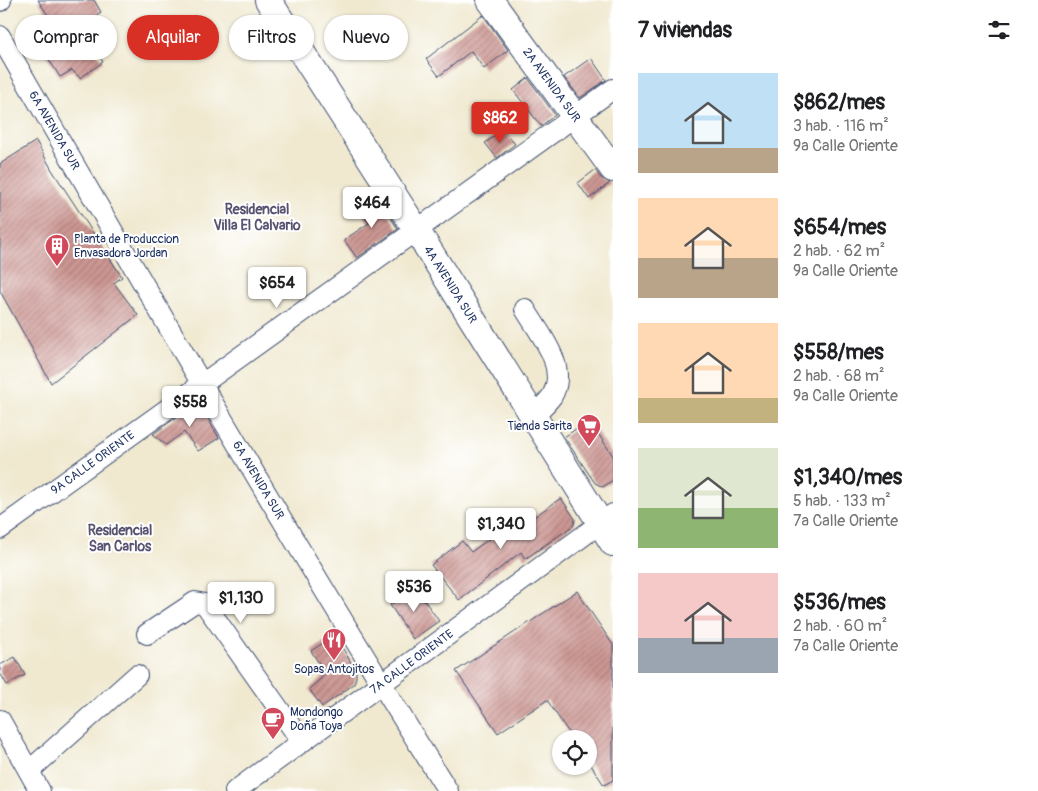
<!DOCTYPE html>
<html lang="es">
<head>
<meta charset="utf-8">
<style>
	body { margin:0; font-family:Pangolin,sans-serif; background:#f6f6f6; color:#202124; height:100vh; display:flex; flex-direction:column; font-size:19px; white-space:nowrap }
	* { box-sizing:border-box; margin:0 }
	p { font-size:16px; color:#757577 }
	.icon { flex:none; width:28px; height:28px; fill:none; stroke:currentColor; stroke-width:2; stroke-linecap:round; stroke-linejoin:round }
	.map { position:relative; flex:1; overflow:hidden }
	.panel { display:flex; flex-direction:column; background:#fff; width:425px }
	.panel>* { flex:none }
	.hud { position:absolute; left:15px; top:15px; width:475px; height:45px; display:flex; gap:10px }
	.controls { position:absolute; left:552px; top:730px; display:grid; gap:10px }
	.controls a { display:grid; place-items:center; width:45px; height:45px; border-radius:50%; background:#fff; box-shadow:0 1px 4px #0004; font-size:25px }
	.price { position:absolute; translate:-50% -42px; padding:0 11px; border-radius:5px; background:#fff; color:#222; font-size:16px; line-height:32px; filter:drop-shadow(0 1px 2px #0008) }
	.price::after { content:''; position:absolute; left:50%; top:30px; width:15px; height:11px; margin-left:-8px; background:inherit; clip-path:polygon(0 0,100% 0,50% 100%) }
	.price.current { background:#d93025; color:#fff }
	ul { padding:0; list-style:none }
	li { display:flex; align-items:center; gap:15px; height:125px; padding:0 25px }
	li span { display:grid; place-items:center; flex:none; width:140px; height:100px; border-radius:0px; color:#555 }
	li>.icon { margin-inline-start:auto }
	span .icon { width:60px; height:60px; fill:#fffc; stroke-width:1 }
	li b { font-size:21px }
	h2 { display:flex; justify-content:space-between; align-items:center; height:60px; padding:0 25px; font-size:21px }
	.chip { padding:0 18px; border-radius:22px; background:#fff; box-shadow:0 1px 4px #0004; font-size:18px; line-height:45px }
	.chip.current { background:#d93025; color:#fff }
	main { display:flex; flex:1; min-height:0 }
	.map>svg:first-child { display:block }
</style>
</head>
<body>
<main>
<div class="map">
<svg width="613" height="791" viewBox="0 0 613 791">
	<defs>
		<pattern id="building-hatch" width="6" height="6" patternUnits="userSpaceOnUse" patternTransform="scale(1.25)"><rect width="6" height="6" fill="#cd9793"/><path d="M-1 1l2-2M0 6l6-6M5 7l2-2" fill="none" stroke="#a67c7b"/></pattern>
	</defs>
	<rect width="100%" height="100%" fill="#fff"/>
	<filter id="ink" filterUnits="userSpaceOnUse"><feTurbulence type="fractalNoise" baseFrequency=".02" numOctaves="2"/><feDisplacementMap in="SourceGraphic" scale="10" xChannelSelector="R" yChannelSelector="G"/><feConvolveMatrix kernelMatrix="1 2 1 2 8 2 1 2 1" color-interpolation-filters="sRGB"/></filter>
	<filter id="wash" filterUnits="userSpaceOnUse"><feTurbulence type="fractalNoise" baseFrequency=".0096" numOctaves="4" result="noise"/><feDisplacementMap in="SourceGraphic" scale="20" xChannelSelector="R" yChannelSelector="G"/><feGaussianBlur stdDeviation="1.12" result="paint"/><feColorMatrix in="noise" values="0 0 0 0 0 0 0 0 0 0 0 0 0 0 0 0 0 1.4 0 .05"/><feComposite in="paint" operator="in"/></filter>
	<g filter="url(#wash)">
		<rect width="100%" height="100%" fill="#f0e9d0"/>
		<g id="blocks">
			<path fill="url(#building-hatch)" d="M38,0H94L101,12L90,20L85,34L103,62L80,78L72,70L60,77L36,39L48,33L43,24L51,20Z
				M483,15L508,50L484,69L471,51L439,76L426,59Z
				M591,58L606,80L580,98L564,77Z
				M528,78L555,115L541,126L513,90Z
				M503,130L515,144L497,158L485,143Z
				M36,141L52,170L122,277L114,283L138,315L51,383L0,291V164Z
				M595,170L601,178L610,183L589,199L578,183Z
				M378,198L398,229L357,258L344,240L369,223L360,210Z
				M195,404L200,405L219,438L198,451L184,432L166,445L153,434Z
				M589,420L613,456V480L603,487L595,483L564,437Z
				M561,498L575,519L574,525L525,559L521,552L459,600L431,565L462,541L471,552L503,529L508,535Z
				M415,587L439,621L413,639L390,605Z
				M577,591L613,645V780L604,785L589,762V739H573L547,700L498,733L456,671Z
				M335,635L356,671V677L354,684L322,707L309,689L326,674L311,651Z
				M15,657L25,675L7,685L0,673V665Z"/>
		</g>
	</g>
	<g filter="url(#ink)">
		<use href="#blocks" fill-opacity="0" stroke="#3b4b6f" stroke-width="1"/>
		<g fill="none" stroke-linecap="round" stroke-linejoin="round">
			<defs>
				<g id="minor">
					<path d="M0,1L1,0"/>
					<path id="s1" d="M0,36C146,289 292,543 448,791"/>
					<path d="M525,309C539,333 569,367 552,396C547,403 539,410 533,416"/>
					<path id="s2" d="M0,529L613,89"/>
					<path d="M147,634L195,602L205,604L302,742"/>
					<path d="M0,720L40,791"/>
					<path d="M29,771L137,675"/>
					<path id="s3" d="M235,791L613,514"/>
				</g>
				<g id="major">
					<path id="s4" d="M268,0L417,231L613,543"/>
					<path id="s5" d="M490,0L613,169"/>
				</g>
			</defs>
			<use href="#minor" stroke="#3b4b6f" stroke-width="22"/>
			<use href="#major" stroke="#3b4b6f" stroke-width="28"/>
			<use href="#minor" stroke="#fff" stroke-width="20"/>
			<use href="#major" stroke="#fff" stroke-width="26"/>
		</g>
	</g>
	<defs>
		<symbol id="building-pin" viewBox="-11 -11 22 30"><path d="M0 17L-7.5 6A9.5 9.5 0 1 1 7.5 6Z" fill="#d1495b" stroke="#fff"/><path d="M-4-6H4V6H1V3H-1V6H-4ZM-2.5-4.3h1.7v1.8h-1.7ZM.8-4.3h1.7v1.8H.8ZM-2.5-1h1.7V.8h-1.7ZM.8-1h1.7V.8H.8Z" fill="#fff"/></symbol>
		<symbol id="supermarket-pin" viewBox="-11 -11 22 30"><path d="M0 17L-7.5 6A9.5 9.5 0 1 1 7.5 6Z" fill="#d1495b" stroke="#fff"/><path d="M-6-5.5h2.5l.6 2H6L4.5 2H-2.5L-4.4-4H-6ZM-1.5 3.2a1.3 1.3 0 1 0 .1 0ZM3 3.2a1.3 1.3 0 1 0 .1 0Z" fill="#fff"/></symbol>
		<symbol id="restaurant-pin" viewBox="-11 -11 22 30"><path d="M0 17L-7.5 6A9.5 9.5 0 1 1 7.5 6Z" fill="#d1495b" stroke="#fff"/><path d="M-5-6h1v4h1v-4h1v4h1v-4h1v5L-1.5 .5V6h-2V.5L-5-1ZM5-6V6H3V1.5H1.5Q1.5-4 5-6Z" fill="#fff"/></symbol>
		<symbol id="cafe-pin" viewBox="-11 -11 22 30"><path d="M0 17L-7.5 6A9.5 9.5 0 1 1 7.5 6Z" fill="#d1495b" stroke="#fff"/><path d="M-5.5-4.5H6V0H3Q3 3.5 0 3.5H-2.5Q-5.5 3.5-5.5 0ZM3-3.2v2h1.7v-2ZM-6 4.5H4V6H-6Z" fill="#fff"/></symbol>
	</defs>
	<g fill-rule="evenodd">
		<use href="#building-pin" x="43" y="232" width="28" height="38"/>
		<use href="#supermarket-pin" x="575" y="412" width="28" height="38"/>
		<use href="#restaurant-pin" x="320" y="626" width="28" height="38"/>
		<use href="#cafe-pin" x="259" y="705" width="28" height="38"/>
	</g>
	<g text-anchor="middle" stroke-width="4" stroke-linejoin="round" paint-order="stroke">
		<g font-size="12" fill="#1b2f5e" stroke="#fff">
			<text dy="4" stroke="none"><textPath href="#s5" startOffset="105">2A AVENIDA SUR</textPath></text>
			<text dy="4" stroke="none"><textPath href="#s1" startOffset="109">6A AVENIDA SUR</textPath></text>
			<text dy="4" stroke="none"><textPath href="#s4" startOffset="338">4A AVENIDA SUR</textPath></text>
			<text dy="4" stroke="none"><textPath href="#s2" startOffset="114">9A CALLE ORIENTE</textPath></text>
			<text dy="4" stroke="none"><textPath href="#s1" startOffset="514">6A AVENIDA SUR</textPath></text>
			<text dy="4" stroke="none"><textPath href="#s3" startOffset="219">7A CALLE ORIENTE</textPath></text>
		</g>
		<g font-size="12" fill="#1b2f5e" stroke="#fff" text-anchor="start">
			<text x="74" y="243">Planta de Produccion<tspan x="74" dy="14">Envasadora Jordan</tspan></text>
			<text x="572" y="430" text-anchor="end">Tienda Sarita</text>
			<text x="334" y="673" text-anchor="middle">Sopas Antojitos</text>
			<text x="290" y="716">Mondongo<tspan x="290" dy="14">Doña Toya</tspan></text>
		</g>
		<g font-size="14" font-weight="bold" fill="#595371" stroke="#fff">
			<text x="257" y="214">Residencial<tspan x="257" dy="16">Villa El Calvario</tspan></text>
			<text x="120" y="535">Residencial<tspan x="120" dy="16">San Carlos</tspan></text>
		</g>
	</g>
</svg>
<div class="controls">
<a><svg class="icon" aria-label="locate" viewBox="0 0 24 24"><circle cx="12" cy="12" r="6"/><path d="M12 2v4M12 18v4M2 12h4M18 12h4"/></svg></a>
</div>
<b class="price current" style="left:500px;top:144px">$862</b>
<b class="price" style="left:372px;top:229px">$464</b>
<b class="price" style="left:277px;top:309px">$654</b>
<b class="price" style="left:190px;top:428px">$558</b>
<b class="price" style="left:501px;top:550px">$1,340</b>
<b class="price" style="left:414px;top:613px">$536</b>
<b class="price" style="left:241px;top:624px">$1,130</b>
<div class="hud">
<a class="chip">Comprar</a>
<a class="chip current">Alquilar</a>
<a class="chip">Filtros</a>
<a class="chip">Nuevo</a>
</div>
</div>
<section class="panel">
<h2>7 viviendas<svg class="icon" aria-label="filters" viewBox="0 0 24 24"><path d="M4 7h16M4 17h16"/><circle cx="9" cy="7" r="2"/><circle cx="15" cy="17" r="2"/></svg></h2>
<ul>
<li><span style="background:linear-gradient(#bfe0f5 75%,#b9a48a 0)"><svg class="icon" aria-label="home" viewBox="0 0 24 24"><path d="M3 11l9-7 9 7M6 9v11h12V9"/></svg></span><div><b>$862/mes</b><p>3 hab. · 116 m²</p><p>9a Calle Oriente</p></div></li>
<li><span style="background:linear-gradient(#ffd9b3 60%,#b9a48a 0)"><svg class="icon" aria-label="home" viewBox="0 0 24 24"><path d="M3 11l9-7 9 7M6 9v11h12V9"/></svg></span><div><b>$654/mes</b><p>2 hab. · 62 m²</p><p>9a Calle Oriente</p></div></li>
<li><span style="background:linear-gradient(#ffd9b3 75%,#c2b280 0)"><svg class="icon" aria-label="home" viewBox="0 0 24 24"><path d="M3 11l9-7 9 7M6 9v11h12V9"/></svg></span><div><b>$558/mes</b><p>2 hab. · 68 m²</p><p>9a Calle Oriente</p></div></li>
<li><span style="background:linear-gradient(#dfe7d0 60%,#8fb573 0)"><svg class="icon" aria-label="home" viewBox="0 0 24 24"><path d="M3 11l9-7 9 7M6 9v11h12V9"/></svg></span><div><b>$1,340/mes</b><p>5 hab. · 133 m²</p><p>7a Calle Oriente</p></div></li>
<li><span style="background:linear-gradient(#f6c9c9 65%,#9aa5b1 0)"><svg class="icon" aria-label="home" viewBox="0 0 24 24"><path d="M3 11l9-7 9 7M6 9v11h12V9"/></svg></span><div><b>$536/mes</b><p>2 hab. · 60 m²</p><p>7a Calle Oriente</p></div></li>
</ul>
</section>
</main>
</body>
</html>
